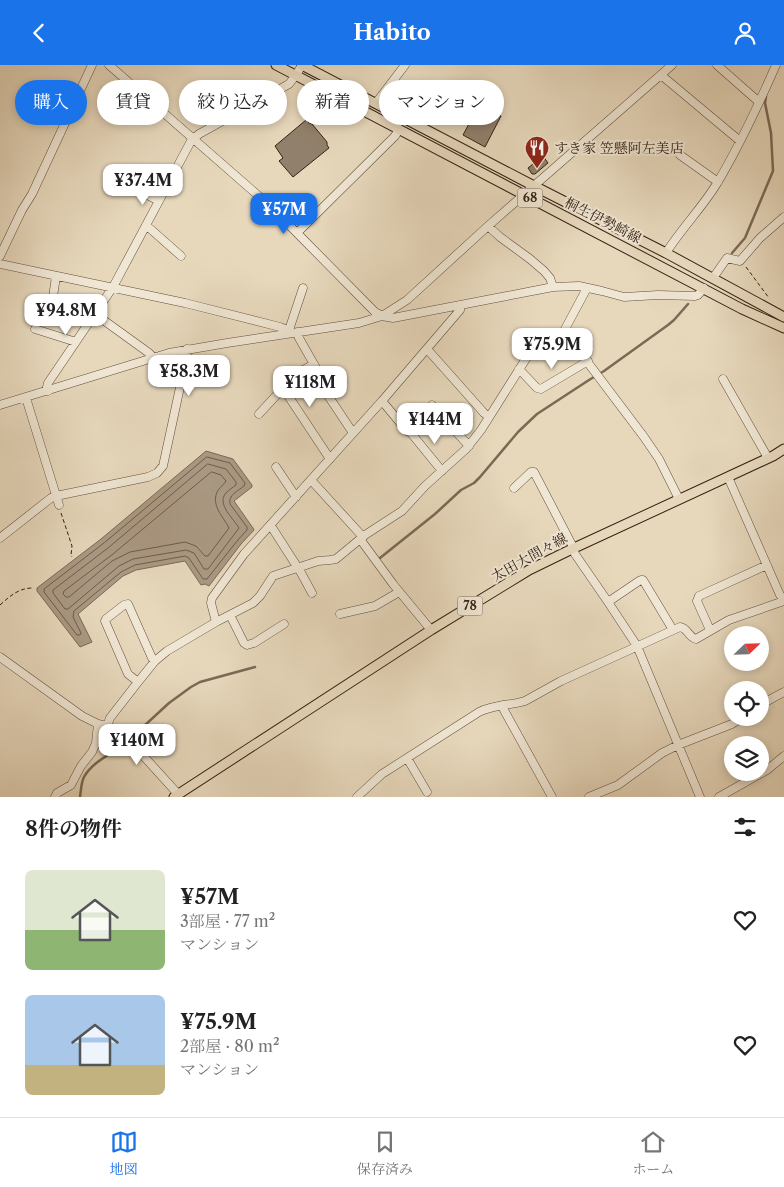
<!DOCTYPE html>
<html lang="ja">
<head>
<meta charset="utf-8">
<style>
	body { margin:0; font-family:"Libre Caslon Text","Noto Serif JP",serif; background:#f6f6f6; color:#222; height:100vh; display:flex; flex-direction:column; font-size:19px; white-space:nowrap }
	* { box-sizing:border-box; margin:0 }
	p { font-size:16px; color:#767676 }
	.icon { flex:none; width:28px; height:28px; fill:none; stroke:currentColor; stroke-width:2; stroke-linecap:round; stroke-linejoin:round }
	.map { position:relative; height:732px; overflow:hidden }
	.sheet { display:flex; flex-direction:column; background:#fff; flex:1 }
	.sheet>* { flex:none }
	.hud { position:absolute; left:15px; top:15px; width:500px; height:45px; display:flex; gap:10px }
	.needle { width:32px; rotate:67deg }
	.controls { position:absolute; left:724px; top:561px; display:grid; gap:10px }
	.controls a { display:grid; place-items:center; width:45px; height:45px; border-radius:50%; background:#fff; box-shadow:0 2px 8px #0003; font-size:25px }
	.price { position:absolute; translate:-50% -42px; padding:0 11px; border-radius:10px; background:#fff; color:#222; font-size:16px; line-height:32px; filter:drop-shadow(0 1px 2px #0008) }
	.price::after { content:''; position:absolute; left:50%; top:30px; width:15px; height:11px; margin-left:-8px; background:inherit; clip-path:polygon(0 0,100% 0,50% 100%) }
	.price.active { background:#1a73e8; color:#fff }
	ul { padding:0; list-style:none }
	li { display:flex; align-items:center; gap:15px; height:125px; padding:0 25px }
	li span { display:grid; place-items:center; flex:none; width:140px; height:100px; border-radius:8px; color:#555 }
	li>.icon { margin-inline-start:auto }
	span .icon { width:60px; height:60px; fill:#fffc; stroke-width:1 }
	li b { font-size:21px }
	h2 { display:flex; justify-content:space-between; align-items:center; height:60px; padding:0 25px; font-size:21px }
	.chip { padding:0 18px; border-radius:22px; background:#fff; box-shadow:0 2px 8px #0003; font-size:18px; line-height:45px }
	.chip.active { background:#1a73e8; color:#fff }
	header { display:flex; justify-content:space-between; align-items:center; height:65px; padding:0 25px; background:#1a73e8; color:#fff; font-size:22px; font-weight:800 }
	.dock { display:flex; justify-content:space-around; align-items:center; height:70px; border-top:1px solid #e0e0e0; background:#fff; font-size:14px; color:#767676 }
	.dock a { display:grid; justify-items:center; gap:2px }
	.dock .active { color:#1a73e8 }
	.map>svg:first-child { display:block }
</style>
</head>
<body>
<header><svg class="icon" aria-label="back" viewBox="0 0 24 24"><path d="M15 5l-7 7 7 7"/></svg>Habito<svg class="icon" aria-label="person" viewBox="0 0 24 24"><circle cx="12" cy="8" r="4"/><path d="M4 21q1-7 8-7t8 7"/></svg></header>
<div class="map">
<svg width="784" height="732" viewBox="0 0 784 732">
	<rect width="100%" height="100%" fill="#e7d8bc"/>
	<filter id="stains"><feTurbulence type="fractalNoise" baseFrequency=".004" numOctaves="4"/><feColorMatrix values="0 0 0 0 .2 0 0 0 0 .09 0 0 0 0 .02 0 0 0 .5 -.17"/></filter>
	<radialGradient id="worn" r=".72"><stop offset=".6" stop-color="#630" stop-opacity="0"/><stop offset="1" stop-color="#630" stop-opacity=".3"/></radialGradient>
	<path fill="#aa9983" stroke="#7b6956" d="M206,386L233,394L252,420V422L234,436L253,463L254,465L241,479L209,521L205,519L201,520L185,496L136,505L123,511L78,549L92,577L80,582L37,526V523L101,474Z"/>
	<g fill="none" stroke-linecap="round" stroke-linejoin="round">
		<path stroke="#6f5c4b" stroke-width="1" d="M207,392L230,398L245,418L244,421C238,426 228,430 230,439L247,462V465L237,476L207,514H203L189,493L185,491L135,500L121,507L74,546L73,552L81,568L80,570H77L44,527V524L104,478Z
			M208,399L226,404L236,417V420C233,422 229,425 226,428C216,439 234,454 239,463L208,504H204L194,488L186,485L133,494L119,501L68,544H65L53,528V525L108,483Z
			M212,407L221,410L226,416C224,419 221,422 218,425C210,440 223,451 229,463L208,491H205L196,481L185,477L130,487L112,496L69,532H66L63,529L64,526L113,489L210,408Z"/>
		<path stroke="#7b6956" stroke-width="2.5" d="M732,188L745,173L773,106L771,68L765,38L766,31
			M380,493L435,449L461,425L474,418L480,412L518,367L537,349L589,315L604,306L668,260L674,255L688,239
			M131,673L169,638L191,622L200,617L255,602
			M80,732C81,726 81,718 84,712C92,697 111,689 125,679"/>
	</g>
	<path fill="#91806b" stroke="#342013" d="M479,40L501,51L485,82L463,70Z
		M306,55L309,58L312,59L327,77V80L329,83L293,112L279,96L283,93L275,81Z
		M543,91L548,98L535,109H532L528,103Z"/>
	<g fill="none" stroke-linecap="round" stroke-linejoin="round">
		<defs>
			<path id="minor" d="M109,0L269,140L297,168L375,247L382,251L393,253L553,222L579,221L602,226L624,232L658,230L695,231L698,230L704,223
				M717,0L759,37
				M661,10L740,76
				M376,38L405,0
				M680,90L718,117
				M122,117L159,136
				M146,160L181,191
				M488,161L500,172L530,194L544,206L550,213L553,222
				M297,168L395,71L399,64
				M666,188C681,164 701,144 716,120C739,82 758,41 776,0
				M0,191L22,145L32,129L92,0
				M0,199L185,238L280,262L285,264L288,268L303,223
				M713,213L727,193L740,196L760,173L784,152
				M53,232L56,211
				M95,249L149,288L153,292
				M35,264L76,277
				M564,266L644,372L659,394L679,434
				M297,267L299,273L320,310L323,323L353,368
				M427,284L484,348L489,352
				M314,299L285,315L283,319V323L330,394
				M519,304L537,323L541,324L588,296
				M723,314L768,393
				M48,326L47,322L48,318L113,222L191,76L199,69L289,19L296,10L302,0
				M26,333L59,440
				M382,336L407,366L411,368L442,406
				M0,340L169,288L227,278L359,258L382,251L407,235L488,161L672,0
				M432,340L469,381
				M259,349L283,323
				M276,402L296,432
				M728,412L780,530L784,534
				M311,415L363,472
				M514,423L531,407H534L572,480L575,489L608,537L637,581L700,732
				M271,461L298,503L300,506L312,528
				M0,473L51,433L56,431L148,412L157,408L163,401L187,290V284
				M360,474L393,519L431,565
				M608,537L639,516L641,515H643L673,565
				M340,549L375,541L399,527
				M230,550L244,578L247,580L254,578L284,559
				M216,557L211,538L212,533L244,489L382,336L460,245L461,240
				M710,565L697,536L699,531L767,500
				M0,592L82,651L98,659L107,661L117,666L128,674L178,729
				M138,617L128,609L105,556L106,554L124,540L128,539L152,593L155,596
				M503,640L504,645L552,732
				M760,640L784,627
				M107,661L110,653L138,617L155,596L167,586L216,557L253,538L260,531L273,511L318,496L330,495L336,494L365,470L402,446L425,421L466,384L481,365L527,292L557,272L564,266L587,223
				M407,693L427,727
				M55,732L57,728L71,720L81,701L92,687L96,678L98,659
				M357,732L382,709L479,647C495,639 508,641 525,636L561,616L680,562C688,563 688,572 696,574L729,555L784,536
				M589,732L618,720L662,688L678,680L732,659L743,652
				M719,732L767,705L784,691"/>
			<path id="major" d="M276,0L742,244L784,263
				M302,0L534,121L666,188L784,252
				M174,732L431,565L529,505L572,484L773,391L784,384"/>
		</defs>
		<use href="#minor" stroke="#614e3d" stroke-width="9"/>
		<use href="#major" stroke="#342013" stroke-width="11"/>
		<path stroke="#342013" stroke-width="1" stroke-dasharray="4 2.5" stroke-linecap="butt" d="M746,202L769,233
			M61,448L72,481L71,490L72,492
			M0,540C10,531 19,523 32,523"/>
		<use href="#minor" stroke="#efe6d3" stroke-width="8"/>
		<use href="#major" stroke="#e7d8bc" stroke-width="9"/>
	</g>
	<defs>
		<symbol id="restaurant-pin" viewBox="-11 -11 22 30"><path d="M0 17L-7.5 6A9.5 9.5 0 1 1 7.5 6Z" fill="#8f2418" stroke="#efe6d3"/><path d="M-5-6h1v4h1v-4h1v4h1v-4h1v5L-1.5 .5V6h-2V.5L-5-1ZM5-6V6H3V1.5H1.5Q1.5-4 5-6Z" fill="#fff"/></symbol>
	</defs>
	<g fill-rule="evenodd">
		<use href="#restaurant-pin" x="523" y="69" width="28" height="38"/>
	</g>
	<g text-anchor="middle" stroke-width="4" stroke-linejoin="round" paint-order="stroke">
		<g fill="#efe6d3" stroke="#6c5b4d" stroke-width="1">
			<rect x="517.5" y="123.5" width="25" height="19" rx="4"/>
			<rect x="457.5" y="531.5" width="25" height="19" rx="4"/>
		</g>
		<g font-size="12" font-weight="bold" fill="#342013">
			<text x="530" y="137">68</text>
			<text x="470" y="545">78</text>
		</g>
		<g font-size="14" fill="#342013" stroke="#efe6d3" text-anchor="start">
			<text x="554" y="88">すき家 笠懸阿左美店</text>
		</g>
		<g font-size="14" fill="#342013" stroke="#efe6d3">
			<text transform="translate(603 155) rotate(27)" y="5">桐生伊勢崎線</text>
			<text transform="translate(529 492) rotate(-29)" y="5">太田大間々線</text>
		</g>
	</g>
	<rect width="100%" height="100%" filter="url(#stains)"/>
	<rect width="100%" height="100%" fill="url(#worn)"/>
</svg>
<div class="controls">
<a><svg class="needle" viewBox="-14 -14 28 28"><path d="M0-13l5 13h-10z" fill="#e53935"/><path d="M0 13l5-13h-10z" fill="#767676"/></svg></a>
<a><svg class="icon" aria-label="locate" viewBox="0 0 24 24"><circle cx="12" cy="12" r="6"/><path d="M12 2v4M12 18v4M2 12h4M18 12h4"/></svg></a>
<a><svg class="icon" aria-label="layers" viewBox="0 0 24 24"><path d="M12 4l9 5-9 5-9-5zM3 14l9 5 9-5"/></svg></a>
</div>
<b class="price" style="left:143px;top:141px">¥37.4M</b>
<b class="price active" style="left:284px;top:170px">¥57M</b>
<b class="price" style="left:66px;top:271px">¥94.8M</b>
<b class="price" style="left:552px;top:305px">¥75.9M</b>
<b class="price" style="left:189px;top:332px">¥58.3M</b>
<b class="price" style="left:310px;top:343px">¥118M</b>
<b class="price" style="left:435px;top:380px">¥144M</b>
<b class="price" style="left:137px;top:701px">¥140M</b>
<div class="hud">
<a class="chip active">購入</a>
<a class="chip">賃貸</a>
<a class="chip">絞り込み</a>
<a class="chip">新着</a>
<a class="chip">マンション</a>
</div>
</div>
<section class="sheet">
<h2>8件の物件<svg class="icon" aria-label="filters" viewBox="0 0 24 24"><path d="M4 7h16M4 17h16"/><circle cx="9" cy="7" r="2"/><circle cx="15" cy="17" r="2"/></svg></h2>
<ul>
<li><span style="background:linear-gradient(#dfe7d0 60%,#8fb573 0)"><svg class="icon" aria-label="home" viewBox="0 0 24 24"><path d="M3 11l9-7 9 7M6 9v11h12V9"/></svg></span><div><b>¥57M</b><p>3部屋 · 77 m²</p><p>マンション</p></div><svg class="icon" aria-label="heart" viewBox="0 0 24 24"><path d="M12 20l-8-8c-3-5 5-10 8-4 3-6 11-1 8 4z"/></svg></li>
<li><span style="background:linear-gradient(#a9c7e8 70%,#c2b280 0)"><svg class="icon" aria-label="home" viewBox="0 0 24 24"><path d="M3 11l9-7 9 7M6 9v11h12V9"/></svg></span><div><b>¥75.9M</b><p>2部屋 · 80 m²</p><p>マンション</p></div><svg class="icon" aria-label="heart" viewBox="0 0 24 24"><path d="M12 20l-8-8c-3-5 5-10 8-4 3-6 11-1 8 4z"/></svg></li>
</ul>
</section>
<nav class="dock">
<a class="active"><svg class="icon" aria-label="map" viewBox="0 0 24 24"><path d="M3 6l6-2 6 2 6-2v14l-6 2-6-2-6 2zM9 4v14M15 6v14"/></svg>地図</a>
<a><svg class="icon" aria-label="saved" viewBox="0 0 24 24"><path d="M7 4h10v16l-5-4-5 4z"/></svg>保存済み</a>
<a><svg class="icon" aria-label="home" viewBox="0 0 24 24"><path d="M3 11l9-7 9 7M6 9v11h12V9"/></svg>ホーム</a>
</nav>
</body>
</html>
